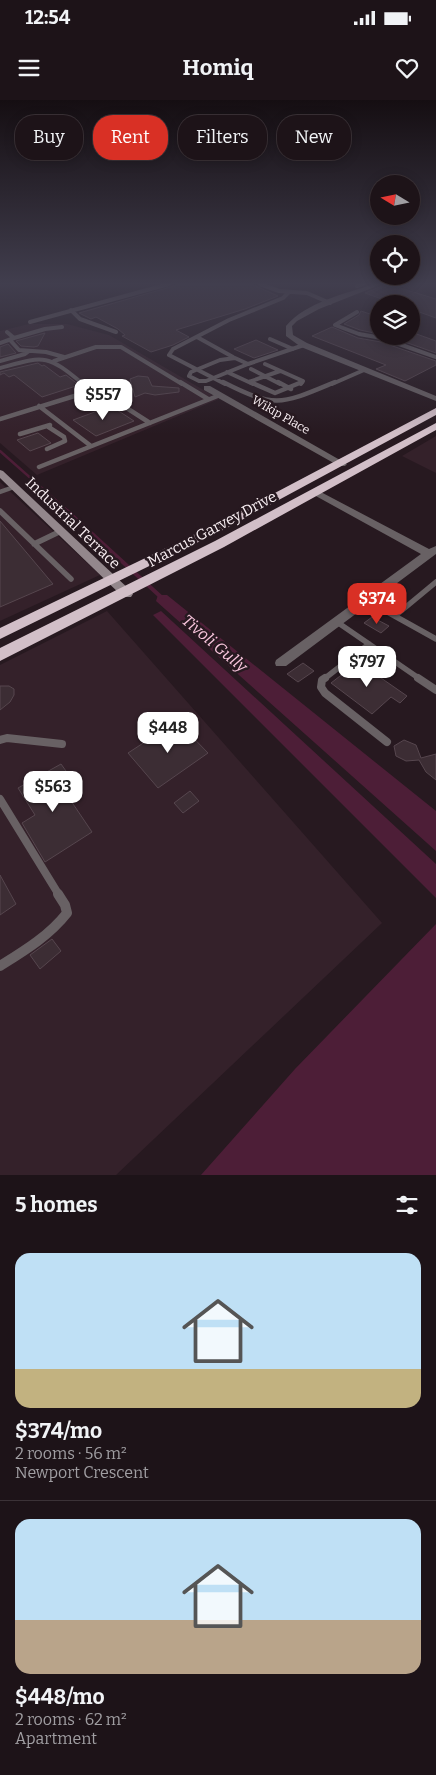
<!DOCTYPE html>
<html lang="en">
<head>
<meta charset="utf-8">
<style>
	body { margin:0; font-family:Bitter,serif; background:#251c21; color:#f1f3f6; height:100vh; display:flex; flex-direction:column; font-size:19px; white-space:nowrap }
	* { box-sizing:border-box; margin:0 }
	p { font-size:16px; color:#a09ea2 }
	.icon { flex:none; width:28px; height:28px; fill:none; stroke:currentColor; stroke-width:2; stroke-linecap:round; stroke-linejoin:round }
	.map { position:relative; height:1075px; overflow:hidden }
	.drawer { display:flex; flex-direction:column; background:#1d1318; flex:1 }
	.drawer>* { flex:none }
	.guide { position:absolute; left:15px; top:15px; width:406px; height:45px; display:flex; gap:10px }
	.needle { width:32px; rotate:280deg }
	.tools { position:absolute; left:370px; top:75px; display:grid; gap:10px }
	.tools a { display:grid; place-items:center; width:50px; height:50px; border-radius:50%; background:#1d1318; box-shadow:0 2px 12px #0003,0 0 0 1px #3b3237; font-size:25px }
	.price { position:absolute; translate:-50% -42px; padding:0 11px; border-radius:10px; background:#fff; color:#222; font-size:16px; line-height:32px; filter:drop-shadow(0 1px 2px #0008) }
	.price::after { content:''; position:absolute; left:50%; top:30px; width:15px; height:11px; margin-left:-8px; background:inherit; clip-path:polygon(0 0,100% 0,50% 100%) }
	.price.active { background:#d93025; color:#fff }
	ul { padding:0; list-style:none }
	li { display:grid; align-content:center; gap:10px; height:265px; padding:0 15px }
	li+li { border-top:1px solid #3b3237 }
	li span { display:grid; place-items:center; height:155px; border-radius:15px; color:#555 }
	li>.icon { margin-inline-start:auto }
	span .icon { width:90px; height:90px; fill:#fffc; stroke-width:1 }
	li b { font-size:21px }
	h2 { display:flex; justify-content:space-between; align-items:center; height:60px; padding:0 15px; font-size:21px }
	.pill { padding:0 18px; border-radius:20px; background:#1d1318; box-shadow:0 2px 12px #0003,0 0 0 1px #3b3237; font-size:18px; line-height:45px }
	.pill.active { background:#d93025; color:#fff }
	.status { display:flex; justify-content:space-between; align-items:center; height:35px; padding:0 25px; background:#1d1318; direction:ltr }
	.status svg { height:14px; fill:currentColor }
	header { display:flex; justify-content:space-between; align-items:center; height:65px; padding:0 15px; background:#1d1318; font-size:22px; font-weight:700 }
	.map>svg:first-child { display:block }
</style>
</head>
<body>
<div class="status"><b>12:54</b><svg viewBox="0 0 49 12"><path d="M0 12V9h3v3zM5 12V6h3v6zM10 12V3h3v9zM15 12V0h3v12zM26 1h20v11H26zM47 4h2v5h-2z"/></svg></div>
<header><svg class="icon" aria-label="menu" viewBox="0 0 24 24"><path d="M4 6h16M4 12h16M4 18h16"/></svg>Homiq<svg class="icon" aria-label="heart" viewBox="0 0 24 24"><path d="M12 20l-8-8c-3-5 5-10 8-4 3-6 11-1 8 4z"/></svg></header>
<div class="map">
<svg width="436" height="1075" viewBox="0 0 436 1075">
	<rect width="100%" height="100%" fill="#271920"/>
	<path fill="#34212a" d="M29,224H67L109,235L219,299L37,375L0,343V231Z
		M436,336V373L402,356Z
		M0,382L100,475L0,521Z
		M107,511L382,823L116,1075H0V565Z"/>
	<path fill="#4d1e37" d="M158,495H167L436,711V751L156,501Z
		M161,511L436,764V798L153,515Z
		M436,824V1075H201L295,969Z"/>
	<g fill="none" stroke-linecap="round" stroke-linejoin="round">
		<path stroke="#4d1e37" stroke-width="2.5" d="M0,351L69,412"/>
		<path stroke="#4d1e37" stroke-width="4" d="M67,411L161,497"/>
	</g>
	<path fill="#3c2d34" stroke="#56464e" d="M181,184H251L278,196L245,209L176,230L189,237L173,245L151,252L122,236L125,235L118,229L96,217L91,219L79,213Z
		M387,184L436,199V218L411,209V204H396L365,193Z
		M361,211L379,217V234L360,230L344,224L359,215Z
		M332,227L358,238L381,242L436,261V265L405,281L376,269L386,265L312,236Z
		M411,232L436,241V253L388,236H411Z
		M45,233L38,246L34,247L21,246L16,241Z
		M256,240L278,250L254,258L234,249Z
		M8,244L16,253L0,257V247Z
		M38,263L42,266L44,265L60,277L66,275L79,285L42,297L14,275L9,277L4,273L0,275V272Z
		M138,276L148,277L152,286L179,288V292L155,295L145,293L135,297L130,279Z
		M111,306L134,321L96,336L73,320Z
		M38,333L51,343L30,351L17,340Z
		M0,421L53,484L0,507Z
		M372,517L389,526L381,533L364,523Z
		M358,562L407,596L400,603L391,597L372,614L331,583Z
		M303,563L314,571L298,582L287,574Z
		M0,586H9L14,589V595L10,602L0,610Z
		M177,621L208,653L158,688L128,653Z
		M404,640L416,645L421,658L436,654V680L426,672L419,660L406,661L396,656L394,646Z
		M61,664L76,685L65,692L92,732L45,762L22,723L35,715L18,688Z
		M190,691L199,701L183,713L174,703Z
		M0,775L16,804L0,815Z
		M52,839L61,851L40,869L30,855Z"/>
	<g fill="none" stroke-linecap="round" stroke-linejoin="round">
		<path stroke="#686164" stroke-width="4" d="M260,184L279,191L307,193L330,203
			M357,186L363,184
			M71,210L80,219L116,232
			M357,212L335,225L359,234L382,238L436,257
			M30,222L169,184
			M197,237L233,257
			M14,238L45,229L62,227
			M270,239L293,249
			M10,240L19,250L46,252L64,257
			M0,243L14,238L7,232
			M235,258L248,264L206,281H199L189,276L191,272L220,260Z
			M0,261L25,254L29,251
			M54,261L96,247H121L182,284
			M248,264L304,245
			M265,264L303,281L301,284
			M0,268C44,256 46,253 83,284
			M251,269L280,284
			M227,272L253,284
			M249,282L280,271
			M225,284L169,255L173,249L229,220L283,198L289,192
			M332,284L364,270"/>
		<path stroke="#686164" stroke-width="4.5" d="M82,282L91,290
			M180,282L208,299
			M223,282C276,309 282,304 335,282
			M250,282L275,293L302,282
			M278,282L291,289
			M39,306L91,346
			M0,319L97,289L150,323
			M47,326L64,337L65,341L47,349
			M20,334L50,325
			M39,367L220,295
			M0,392L14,387"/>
		<path stroke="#686164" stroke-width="5.5" d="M0,411L71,479
			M34,444L61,431
			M366,500L436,539
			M395,516L436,482
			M337,522L420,579
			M324,579L369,544"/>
		<path stroke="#686164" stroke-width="8" d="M325,578L322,580L321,587L325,593L387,642
			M418,578L436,590
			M0,640L7,638L62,644
			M0,699L59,795"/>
		<path stroke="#686164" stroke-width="10" d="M0,866C24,851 49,836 67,813L65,805L58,794"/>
		<path fill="#686164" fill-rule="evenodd" d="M374,184H382L319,209L297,221L292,226L293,235L307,243L436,296V301L301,247L286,236V226C306,202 345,194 374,184Z
			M204,286H210L347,364L345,366H339L204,290Z
			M317,390L429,449L436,446V454L286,566H276L275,563L276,560L421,454L314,395V391Z"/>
		<path fill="#93878c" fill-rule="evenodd" d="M0,370L3,371L131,491L133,494L131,497H123L0,378Z"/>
		<path fill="#d2bfc8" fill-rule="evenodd" d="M436,308V315L225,429L0,539V528L216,424Z
			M436,323V330L224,447L0,561V548L215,441Z"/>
	</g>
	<linearGradient id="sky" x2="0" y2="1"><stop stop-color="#150e12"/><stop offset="0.55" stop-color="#413e4e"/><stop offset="1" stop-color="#413e4e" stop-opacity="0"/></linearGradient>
	<rect width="436" height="334" fill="url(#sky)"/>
	<g text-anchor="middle" stroke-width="5" stroke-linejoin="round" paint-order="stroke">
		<g font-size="12" fill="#faf0f4" stroke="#271920">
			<text transform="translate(281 315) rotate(30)" y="4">Wikip Place</text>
		</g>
		<g font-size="15" fill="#faf0f4" stroke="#271920">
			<text transform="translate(73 423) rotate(44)" y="5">Industrial Terrace</text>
			<text transform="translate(212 429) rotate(-28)" y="5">Marcus Garvey Drive</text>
		</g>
		<g font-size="16" font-style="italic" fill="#f9c6dd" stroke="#271920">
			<text transform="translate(215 543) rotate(40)" y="6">Tivoli Gully</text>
		</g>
	</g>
</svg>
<div class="tools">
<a><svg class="needle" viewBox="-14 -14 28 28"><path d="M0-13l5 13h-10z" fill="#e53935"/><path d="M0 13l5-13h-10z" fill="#a09ea2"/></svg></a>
<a><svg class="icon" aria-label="locate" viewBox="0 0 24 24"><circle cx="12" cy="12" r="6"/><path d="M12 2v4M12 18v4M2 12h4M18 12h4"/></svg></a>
<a><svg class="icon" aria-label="layers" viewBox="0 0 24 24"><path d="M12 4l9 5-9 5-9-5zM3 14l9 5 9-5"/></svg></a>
</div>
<b class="price" style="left:103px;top:321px">$557</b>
<b class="price active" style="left:377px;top:525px">$374</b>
<b class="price" style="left:367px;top:588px">$797</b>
<b class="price" style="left:168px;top:654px">$448</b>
<b class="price" style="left:53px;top:713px">$563</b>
<div class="guide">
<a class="pill">Buy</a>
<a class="pill active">Rent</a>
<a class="pill">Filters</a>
<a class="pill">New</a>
</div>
</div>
<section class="drawer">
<h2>5 homes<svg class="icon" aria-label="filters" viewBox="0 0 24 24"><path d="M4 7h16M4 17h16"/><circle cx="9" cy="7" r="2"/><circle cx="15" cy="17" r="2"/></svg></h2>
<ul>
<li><span style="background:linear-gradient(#bfe0f5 75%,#c2b280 0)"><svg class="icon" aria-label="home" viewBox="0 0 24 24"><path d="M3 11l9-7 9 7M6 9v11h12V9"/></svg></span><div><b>$374/mo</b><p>2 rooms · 56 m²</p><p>Newport Crescent</p></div></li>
<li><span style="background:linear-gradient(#bfe0f5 65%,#b9a48a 0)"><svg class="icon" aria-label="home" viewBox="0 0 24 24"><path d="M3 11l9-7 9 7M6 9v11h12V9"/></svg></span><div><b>$448/mo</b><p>2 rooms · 62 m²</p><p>Apartment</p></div></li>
</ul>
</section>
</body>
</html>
